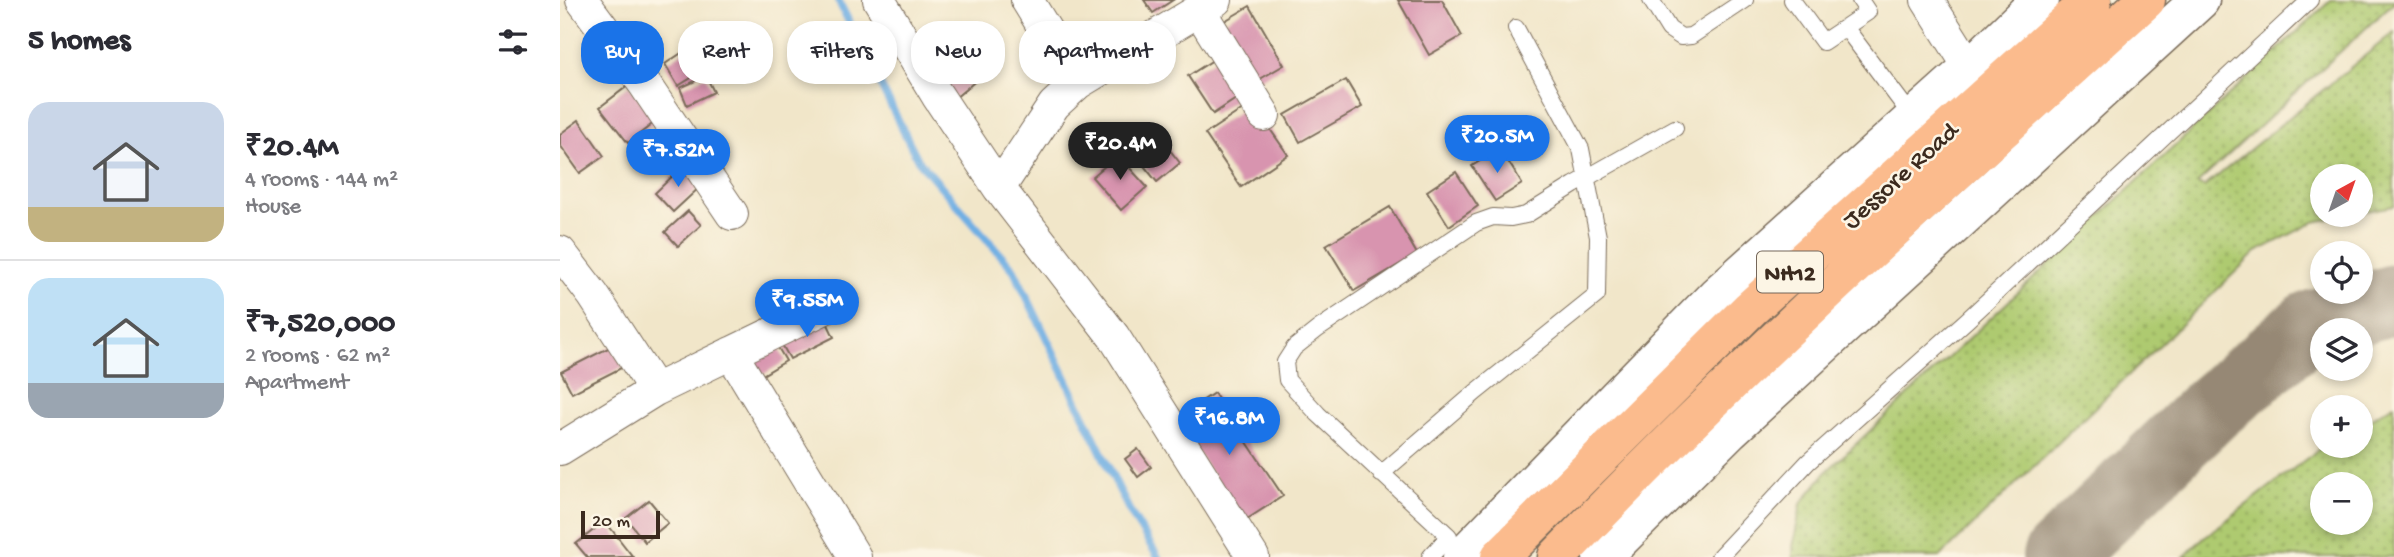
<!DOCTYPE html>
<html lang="en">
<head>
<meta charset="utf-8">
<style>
	body { margin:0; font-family:"Gochi Hand",sans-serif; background:#f7f7f7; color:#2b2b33; height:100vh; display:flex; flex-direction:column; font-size:26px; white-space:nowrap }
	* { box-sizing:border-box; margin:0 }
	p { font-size:23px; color:#7c7c81 }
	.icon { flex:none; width:38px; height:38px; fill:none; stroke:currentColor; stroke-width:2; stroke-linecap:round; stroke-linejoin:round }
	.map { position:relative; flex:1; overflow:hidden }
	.drawer { display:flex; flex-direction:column; background:#fff; width:560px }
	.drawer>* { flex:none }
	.guide { position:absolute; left:21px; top:21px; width:665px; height:63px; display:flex; gap:14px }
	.needle { width:46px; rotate:40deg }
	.buttons { position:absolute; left:1750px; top:164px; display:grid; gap:14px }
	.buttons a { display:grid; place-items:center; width:63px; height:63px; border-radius:50%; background:#fff; box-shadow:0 4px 10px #0003; font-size:35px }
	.scale { position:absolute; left:21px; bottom:18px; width:79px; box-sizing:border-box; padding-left:7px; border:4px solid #3b2a1e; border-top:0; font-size:19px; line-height:24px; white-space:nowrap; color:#3b2a1e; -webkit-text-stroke:5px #fcf5e5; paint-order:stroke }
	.price { position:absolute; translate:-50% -60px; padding:0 16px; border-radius:24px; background:#1a73e8; color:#fff; font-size:23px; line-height:46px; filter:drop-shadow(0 2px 4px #0008) }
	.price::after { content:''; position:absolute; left:50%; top:42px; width:21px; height:16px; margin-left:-10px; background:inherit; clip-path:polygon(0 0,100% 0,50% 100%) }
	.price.selected { background:#222; color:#fff }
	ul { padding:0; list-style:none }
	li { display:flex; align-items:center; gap:21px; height:175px; padding:0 28px }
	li+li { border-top:2px solid #e1e1e2 }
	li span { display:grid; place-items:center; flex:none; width:196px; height:140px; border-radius:21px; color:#555 }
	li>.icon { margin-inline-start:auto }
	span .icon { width:84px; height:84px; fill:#fffc; stroke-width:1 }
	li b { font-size:30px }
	h2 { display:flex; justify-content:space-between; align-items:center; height:84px; padding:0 28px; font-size:30px }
	.pill { padding:0 24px; border-radius:28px; background:#fff; box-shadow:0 4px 10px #0003; font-size:24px; line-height:63px }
	.pill.selected { background:#1a73e8; color:#fff }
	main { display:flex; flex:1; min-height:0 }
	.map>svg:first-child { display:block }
</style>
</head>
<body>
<main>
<section class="drawer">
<h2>5 homes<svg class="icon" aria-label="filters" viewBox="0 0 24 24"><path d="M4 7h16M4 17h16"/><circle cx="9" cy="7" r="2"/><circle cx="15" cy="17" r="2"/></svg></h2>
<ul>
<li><span style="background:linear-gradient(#c9d6e8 75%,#c2b280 0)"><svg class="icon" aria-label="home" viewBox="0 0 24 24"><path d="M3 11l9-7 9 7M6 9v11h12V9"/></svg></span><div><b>₹20.4M</b><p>4 rooms · 144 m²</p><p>House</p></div></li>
<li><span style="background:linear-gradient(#bfe0f5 75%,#9aa5b1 0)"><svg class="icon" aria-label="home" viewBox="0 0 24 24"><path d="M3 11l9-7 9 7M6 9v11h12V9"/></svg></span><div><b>₹7,520,000</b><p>2 rooms · 62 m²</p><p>Apartment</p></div></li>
</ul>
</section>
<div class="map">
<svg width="1834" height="557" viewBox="0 0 1834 557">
	<defs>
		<pattern id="grass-dots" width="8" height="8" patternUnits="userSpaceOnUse" patternTransform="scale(1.75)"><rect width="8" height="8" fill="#aeca70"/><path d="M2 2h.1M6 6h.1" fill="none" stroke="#8fa45b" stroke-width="1.8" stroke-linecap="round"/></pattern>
	</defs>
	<rect width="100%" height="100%" fill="#fcf5e5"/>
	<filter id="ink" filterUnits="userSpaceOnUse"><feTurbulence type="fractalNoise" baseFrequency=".0143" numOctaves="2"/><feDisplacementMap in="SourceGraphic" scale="14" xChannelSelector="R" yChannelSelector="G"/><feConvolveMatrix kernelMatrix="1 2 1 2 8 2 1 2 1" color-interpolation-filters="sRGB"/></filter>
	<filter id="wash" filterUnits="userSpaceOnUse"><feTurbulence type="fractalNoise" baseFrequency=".00686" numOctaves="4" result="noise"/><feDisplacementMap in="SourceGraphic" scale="28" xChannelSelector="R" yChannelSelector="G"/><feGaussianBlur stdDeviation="1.57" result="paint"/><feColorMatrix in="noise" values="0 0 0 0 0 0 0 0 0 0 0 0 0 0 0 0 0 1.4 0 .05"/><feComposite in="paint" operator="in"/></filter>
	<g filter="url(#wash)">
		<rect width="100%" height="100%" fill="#f1e6c9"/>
		<path fill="url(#grass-dots)" stroke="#747a47" stroke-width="2" fill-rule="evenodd" d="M1771,0H1834V2L1637,184L1644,187L1834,32V206L1801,212V177H1762V215H1787L1754,222L1696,252L1380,557H1233V547L1241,504L1266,472Z
			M1834,405V557H1624L1642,539L1763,446H1801V424ZM1762,485H1801V523H1762Z"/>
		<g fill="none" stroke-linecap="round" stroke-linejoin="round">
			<path stroke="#70afe3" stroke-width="8" d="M278,0L358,160L454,270L569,510L598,557"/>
			<path stroke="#968874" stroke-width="70" d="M1497,557L1651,409L1749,326L1834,299"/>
		</g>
		<g id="blocks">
			<path fill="#d894af" d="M584,0H613L593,13Z
				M838,0H882L902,36L869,55Z
				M690,6L724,65L695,82L661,23Z
				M135,44L149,67L118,86L105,64Z
				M404,47L425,73L395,98L373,72Z
				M661,55L685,93L653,114L628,76Z
				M146,76L154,92L127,105L120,88Z
				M786,80L802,107L740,142L725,115Z
				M69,85L96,121L68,143L40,107Z
				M692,103L728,155L681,187L645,134Z
				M19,120L44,156L20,173L0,145V134Z
				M592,127L620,163L597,182L568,146Z
				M940,148L962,184L935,201L912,166Z
				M558,155L587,187L561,210L532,177Z
				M123,166L141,186L113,212L95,193Z
				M896,172L918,206L889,226L867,191Z
				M830,207L857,254L794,291L766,245Z
				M128,211L141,225L118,246L105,232Z
				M265,318L274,337L230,359L220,341Z
				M213,339L226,361L194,380L181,358Z
				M52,346L63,367L12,393L1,372Z
				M654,393L723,496L684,521L615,419Z
				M578,449L591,467L578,477L565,459Z
				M89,500L108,523L85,542L66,518Z
				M45,521L73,557H27L16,544Z"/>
		</g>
	</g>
	<g filter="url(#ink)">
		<use href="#blocks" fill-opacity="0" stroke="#7b6c5a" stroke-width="2"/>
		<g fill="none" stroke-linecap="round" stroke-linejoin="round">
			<defs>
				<path id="service" d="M1091,0L1109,29L1121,37L1131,36L1185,0
					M1232,0L1263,42L1308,12L1300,0
					M1285,27L1354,119
					M821,474L916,392L1037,295L1038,237L1021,149L956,28
					M870,557L889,536L758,414L727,380L725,362L734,348L758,329L916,223L933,217L951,218L966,215L1014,185L1115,128
					M1159,557L1248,462L1407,320L1750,0"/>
				<path id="minor" d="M22,0L85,85L172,214
					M319,0L377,95L439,188L554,337L693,557
					M467,0L518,83
					M1367,0L1410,68
					M639,10L704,115
					M439,188L494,105L518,83L656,0
					M0,252L33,295L95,390
					M171,353L295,557
					M0,449L95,390L275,303"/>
				<path id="tertiary" d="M902,557L1156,296L1410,68L1480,0
					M1042,557L1170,430L1640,0"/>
				<path id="trunk" d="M940,557L1190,309L1532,0
					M997,557C1184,362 1385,181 1586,0"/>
			</defs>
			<use href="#service" stroke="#7b6c5a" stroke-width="18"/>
			<use href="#minor" stroke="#7b6c5a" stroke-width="34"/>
			<use href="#tertiary" stroke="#7b6c5a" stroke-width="41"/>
			<use href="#trunk" stroke="#7b6c5a" stroke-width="41"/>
			<use href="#service" stroke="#fff" stroke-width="16"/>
			<use href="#minor" stroke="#fff" stroke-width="32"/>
			<use href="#tertiary" stroke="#fff" stroke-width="38"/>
			<use href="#trunk" stroke="#fbbb8d" stroke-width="38"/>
		</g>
	</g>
	<g text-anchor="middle" stroke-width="5" stroke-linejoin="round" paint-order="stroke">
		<rect fill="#fcf5e5" stroke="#75675a" stroke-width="2" x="1197" y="251.5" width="66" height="41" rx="5"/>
		<g font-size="24" font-weight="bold" fill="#3b2a1e">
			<text x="1230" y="280">NH12</text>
		</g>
		<g font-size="26" fill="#3b2a1e" stroke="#fcf5e5">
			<text transform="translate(1339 174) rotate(-42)" y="9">Jessore Road</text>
		</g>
	</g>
</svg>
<div class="buttons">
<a><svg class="needle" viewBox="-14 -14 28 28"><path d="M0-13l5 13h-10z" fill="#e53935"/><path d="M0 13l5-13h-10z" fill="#7c7c81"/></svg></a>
<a><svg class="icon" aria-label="locate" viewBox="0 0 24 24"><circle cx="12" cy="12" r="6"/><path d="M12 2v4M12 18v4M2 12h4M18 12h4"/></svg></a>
<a><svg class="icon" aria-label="layers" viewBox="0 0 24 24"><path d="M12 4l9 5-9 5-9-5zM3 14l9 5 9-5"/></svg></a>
<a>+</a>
<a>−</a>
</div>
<div class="scale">20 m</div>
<b class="price" style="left:937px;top:175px">₹20.5M</b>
<b class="price selected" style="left:560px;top:182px">₹20.4M</b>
<b class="price" style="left:118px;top:189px">₹7.52M</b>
<b class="price" style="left:247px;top:339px">₹9.55M</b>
<b class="price" style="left:669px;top:457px">₹16.8M</b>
<div class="guide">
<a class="pill selected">Buy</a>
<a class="pill">Rent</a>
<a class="pill">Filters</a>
<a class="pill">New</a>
<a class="pill">Apartment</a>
</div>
</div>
</main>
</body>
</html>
